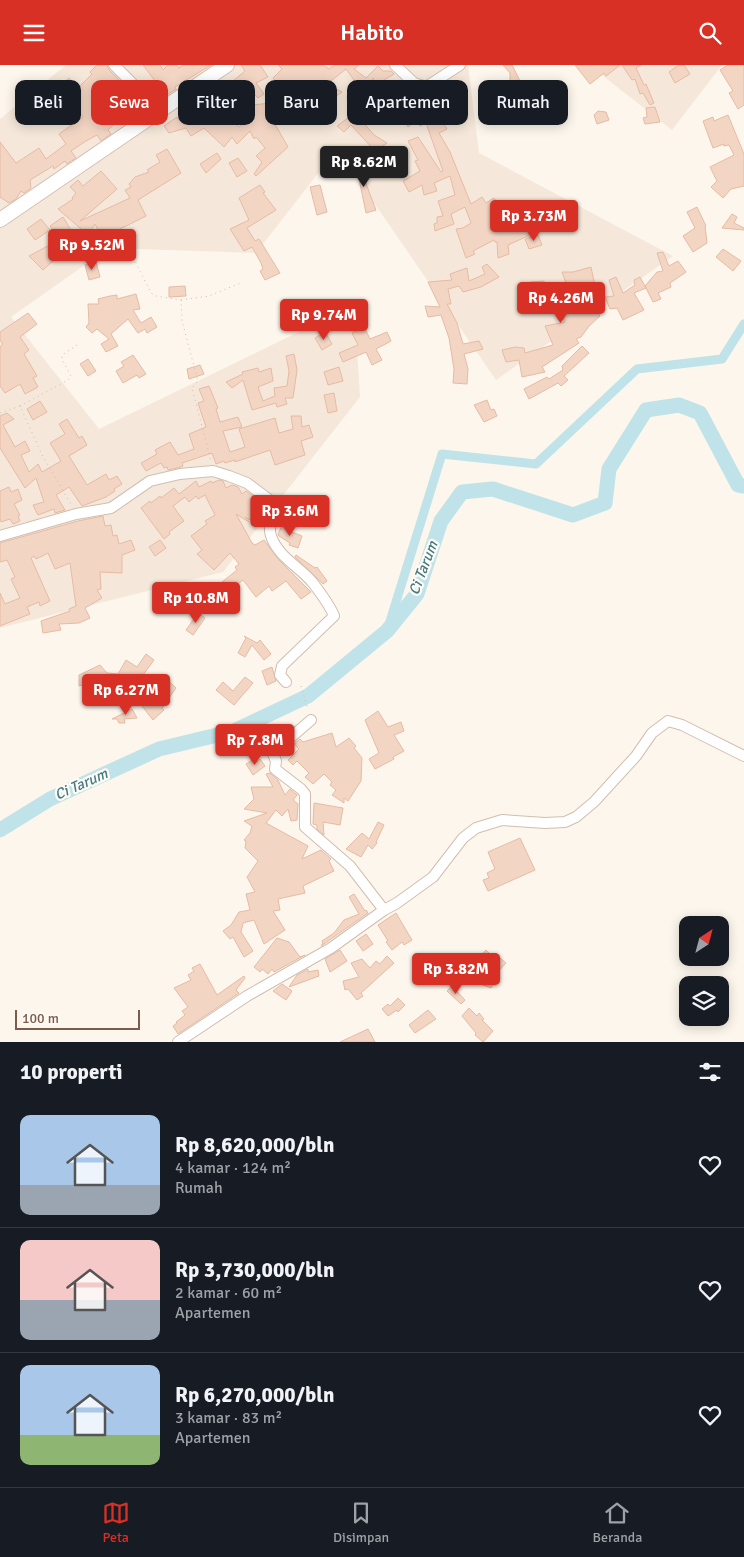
<!DOCTYPE html>
<html lang="id">
<head>
<meta charset="utf-8">
<style>
	body { margin:0; font-family:Signika,sans-serif; background:#242831; color:#f1f3f6; height:100vh; display:flex; flex-direction:column; font-size:19px; white-space:nowrap }
	* { box-sizing:border-box; margin:0 }
	p { font-size:16px; color:#9ea1a6 }
	.icon { flex:none; width:28px; height:28px; fill:none; stroke:currentColor; stroke-width:2; stroke-linecap:round; stroke-linejoin:round }
	.map { position:relative; height:977px; overflow:hidden }
	.side { display:flex; flex-direction:column; background:#171b24; flex:1 }
	.side>* { flex:none }
	.top-card { position:absolute; left:15px; top:15px; width:715px; height:45px; display:flex; gap:10px }
	.needle { width:32px; rotate:36deg }
	.controls { position:absolute; left:679px; top:851px; display:grid; gap:10px }
	.controls a { display:grid; place-items:center; width:50px; height:50px; border-radius:10px; background:#171b24; box-shadow:0 2px 12px #0003; font-size:25px }
	.scale { position:absolute; left:15px; bottom:12px; width:125px; box-sizing:border-box; padding-left:5px; border:2px solid #7a5c4d; border-top:0; font-size:14px; line-height:18px; white-space:nowrap; color:#7a5c4d; -webkit-text-stroke:4px #fffaf3; paint-order:stroke }
	.price { position:absolute; translate:-50% -42px; padding:0 11px; border-radius:5px; background:#d93025; color:#fff; font-size:16px; line-height:32px; filter:drop-shadow(0 1px 2px #0008) }
	.price::after { content:''; position:absolute; left:50%; top:30px; width:15px; height:11px; margin-left:-8px; background:inherit; clip-path:polygon(0 0,100% 0,50% 100%) }
	.price.current { background:#222; color:#fff }
	ul { padding:0; list-style:none }
	li { display:flex; align-items:center; gap:15px; height:125px; padding:0 20px }
	li+li { border-top:1px solid #363941 }
	li span { display:grid; place-items:center; flex:none; width:140px; height:100px; border-radius:10px; color:#555 }
	li>.icon { margin-inline-start:auto }
	span .icon { width:60px; height:60px; fill:#fffc; stroke-width:1 }
	li b { font-size:21px }
	h2 { display:flex; justify-content:space-between; align-items:center; height:60px; padding:0 20px; font-size:21px }
	.chip { padding:0 18px; border-radius:10px; background:#171b24; box-shadow:0 2px 12px #0003; font-size:18px; line-height:45px }
	.chip.current { background:#d93025; color:#fff }
	header { display:flex; justify-content:space-between; align-items:center; height:65px; padding:0 20px; background:#d93025; color:#fff; font-size:22px; font-weight:600 }
	.dock { display:flex; justify-content:space-around; align-items:center; height:70px; border-top:1px solid #363941; background:#171b24; font-size:14px; color:#9ea1a6 }
	.dock a { display:grid; justify-items:center; gap:2px }
	.dock .current { color:#d93025 }
	.map>svg:first-child { display:block }
</style>
</head>
<body>
<header><svg class="icon" aria-label="menu" viewBox="0 0 24 24"><path d="M4 6h16M4 12h16M4 18h16"/></svg>Habito<svg class="icon" aria-label="search" viewBox="0 0 24 24"><circle cx="10" cy="10" r="6"/><path d="M15 15l6 6"/></svg></header>
<div class="map">
<svg width="744" height="977" viewBox="0 0 744 977">
	<rect width="100%" height="100%" fill="#fdf6ec"/>
	<path fill="#f5e8da" d="M66,0H468L479,88L673,191L496,315L337,84L256,188L109,183L11,252L99,364L354,240L360,332L223,507L0,563V54Z
		M589,0H722L672,65Z"/>
	<g fill="none" stroke-linecap="round" stroke-linejoin="round">
		<path stroke="#bfe3e8" stroke-width="9" d="M387,566L442,389L536,399L637,304L722,294L744,259"/>
		<path stroke="#bfe3e8" stroke-width="15" d="M0,765L50,734L159,684L234,666L308,631L387,566L417,529L441,456L462,427L493,424L573,450L605,438L609,404L646,345L679,340L700,348L738,420L744,421"/>
	</g>
	<path fill="#f3d5c3" stroke="#e6bba3" d="M97,0H107L109,5L143,39L131,49L135,52L125,59L119,54L108,65L111,69L101,76L97,70L86,76L71,86L76,93L67,99L65,96L54,104L53,101L30,115L31,123L24,128L21,126L16,134L9,138L0,132V77L16,98L39,83L46,94L66,79L59,69L83,52L67,33L73,29L63,18L69,13L78,23L92,9L90,7Z
		M143,0H160L163,5L168,0H176L179,3L184,0H211L175,22L176,24L168,29L163,23L161,24Z
		M241,0H260L268,12L256,18L264,29L258,33L248,23L246,24L242,20L239,23L233,16L245,6Z
		M278,0H323L329,4L335,0H359L354,4L366,13L378,1L383,6H391L394,9L376,20L373,13L363,35L370,48L362,56L374,70L387,78L375,86L351,60L344,67L337,61L364,41L347,34L348,26L354,15L346,4L327,19L342,27L332,34L309,18L290,36L277,23L279,21L273,13L282,4Z
		M503,0H512L520,16L518,18L516,15L510,18V8Z
		M575,0H620L606,11L604,8L590,19Z
		M622,0H641L636,3L644,20L646,19L654,38L650,40L643,28L640,29L635,14L632,15Z
		M679,0H684L690,9L675,18L669,7Z
		M728,0H744V40L738,44L729,28L733,26L720,5Z
		M398,17L404,28L411,24L417,26L406,35L419,51L433,44L432,39L446,36L451,47L445,48L448,52L442,56L447,64L439,68L450,87L471,139L482,132L486,138L494,133L499,141L494,144L500,158L522,154L530,170L508,180L509,189L498,193L497,177H495L494,175L473,186L475,189L466,193L456,164L463,163L471,158L465,142L451,149L454,159L435,166L434,159L437,158V152L443,151L438,136L455,130L450,111L434,118L437,126L424,130L422,120L409,127L403,116L420,106L415,96L418,95L408,76L418,72L441,107L443,106L426,58L420,61L417,55L408,62L392,33L390,34L388,30L383,33L378,22Z
		M41,23L50,31L32,46L23,35L31,28L33,31Z
		M534,26L542,38L528,46L521,37L525,34L524,29Z
		M210,32L218,41L227,35L230,44L223,47L239,62L252,52L248,45L252,40L281,37V48L265,52L276,61L288,82L256,111L254,109L262,97L256,91L265,83L256,72L254,74L250,66L237,79L232,72L224,82L204,63L191,71L186,63L169,68L164,61L177,52L179,56L206,41L203,37Z
		M655,42L660,57L645,59L643,53L647,52L646,43Z
		M598,46L606,47L609,55L597,59L594,50Z
		M728,50L744,89V121L731,124L723,133L711,122L717,116L710,102L734,90L729,80L724,81V79L713,83L703,56L713,52L714,56Z
		M167,84L181,108L138,135L146,151L102,173L95,159L88,170L58,144L73,134L72,133L76,128L70,122L78,115L83,121L101,106L117,124L80,156L130,133L125,125L131,122L129,119L135,112L149,107L147,105L160,97L156,90Z
		M217,88L221,94L206,108L200,99Z
		M238,93L247,106L237,112L229,98Z
		M350,99L366,104L365,116L376,145L366,148L358,109L350,108Z
		M260,120L265,127L263,128L276,145L247,163L255,176L259,174L280,208L265,215L260,206L263,204L261,198L252,182L244,186L230,164L249,155L239,133Z
		M320,120L327,147L317,150L310,122Z
		M697,142L706,161H705L707,178L693,187L683,171L695,163L687,147Z
		M732,149L737,152L734,158L744,163V165L722,163Z
		M63,152L82,183L72,189L68,184L52,192L54,195L43,205L29,191L59,175L50,161Z
		M41,154L50,165L35,175L27,164Z
		M538,170L542,180L529,184L525,174Z
		M723,184L741,196L733,206L716,192Z
		M663,187L669,201L678,196L686,207L670,218L671,222L658,228L661,234L653,237L645,221L657,207L663,206L657,188Z
		M96,197L100,212L89,215L85,200Z
		M487,199L499,212L481,222L463,227L459,221L448,224L451,239H447L457,258L463,279L479,276L483,284L464,289L468,304L467,319L453,318L454,304L449,273L441,250L428,252L425,241L440,242L428,217L452,215L450,209L467,203L469,216L485,209L482,202Z
		M591,202L595,221L558,232L559,237L603,232L591,239L600,251L589,261L581,272L576,274L579,278L542,302L545,307L522,312L519,295L506,297L502,285L515,282L524,283L525,288L553,280L545,261L565,257L561,250L557,251L547,222L566,218L562,207H573Z
		M616,212L623,228L635,220L634,215L640,212L646,223L634,228L644,245L623,255L617,243L610,244L605,232L614,231L609,215Z
		M544,216L547,223L533,227L530,217Z
		M185,221L186,231L169,232V222Z
		M136,229L140,244L133,245L141,258L151,252L157,262L147,268L145,264L138,268L128,254L111,269L118,281L106,287L101,279L109,274L97,264L92,268L86,262L89,258L88,239H99L98,234L110,231L117,230V234Z
		M28,248L37,259L20,272L29,285L24,289L37,311L33,313L38,322L25,329L20,319L5,328L0,321V282L3,279L0,275V267Z
		M364,262L370,274L387,267L391,276L376,284L382,295L372,300L366,287L343,297L339,288L358,280L352,268Z
		M325,267L332,279L322,285L315,273Z
		M582,281L589,288L564,311L568,315L561,321L558,318L529,334L524,324L547,312L549,314L563,305L562,301Z
		M294,289L297,305L293,333H285L287,339L277,342L276,338L252,345L243,315L232,323L226,317L243,309L242,307L258,303L259,307L271,303L273,316L258,322L263,336L275,331L274,323L287,321L289,306L286,291Z
		M133,290L146,309L139,313L137,310L123,318L116,306L124,301L121,297Z
		M88,294L96,306L88,311L80,299Z
		M200,300L204,309L189,314L187,304Z
		M339,302L343,316L328,320L324,307Z
		M209,321L218,343L216,344L220,357L238,352L242,362L223,366L230,387L245,382L239,364L275,353L279,368L293,364L291,351H301L302,362L309,360L313,372L301,376L305,390L275,400L270,385L235,397V395L225,398L224,396L216,399L212,388L182,398L183,401L181,402L168,405L167,402L164,403L161,398L146,406L141,398L157,389L155,385L170,377L178,390L194,384L189,369L206,362L198,338L204,336L199,324Z
		M334,328L337,346L328,348L324,330Z
		M487,335L491,345L494,344L497,351L484,357L474,340Z
		M40,336L47,347L33,355L27,344Z
		M7,348L14,354L3,360L15,382L25,376L30,386L21,390L29,407L38,399L42,407L61,396L50,378L65,369L59,359L67,354L79,373L82,371L87,380L69,391L87,420L106,409L109,415L117,411L122,419L114,424L115,426L106,432L82,441L69,422L56,430L65,445L55,448L54,444L38,450L33,440L44,437L36,413L25,423L0,383V351Z
		M219,415L223,416L226,423L232,420L238,422L242,429L246,426L265,440L263,462L245,452L249,457L236,449L252,478L255,480L264,475L279,495L311,527L301,534L286,516L272,526L269,521L256,532L243,515L229,526L222,517L237,505L235,502L239,499L230,488L214,505L197,489L202,485L191,471L207,459L205,456L215,450L205,430L198,434L196,431L189,437L185,432L173,441L184,456L169,467L170,469L164,474L141,443L150,436L151,438L160,431L161,433L174,423L179,429L196,416L199,422L211,416L212,418Z
		M9,422L11,427L18,424L22,435L14,439L20,450L18,451L20,456L16,458L13,459L10,454L1,457L0,453V426Z
		M103,451L105,461L111,460L113,471L117,470L119,479L131,475L135,485L122,490V508L100,507L101,524L97,525L102,533L85,543L90,553L79,558L59,559L61,565L43,568L41,556L70,546L69,544L76,541L70,498L55,504L48,488L36,494L34,491L31,493L50,536L40,541L39,537L27,542L30,549L0,561V528L5,539L20,533L11,514L15,512L7,495L0,497V478L78,456Z
		M283,459L290,464L289,466L302,471L298,483L289,480L290,478L279,471L278,469Z
		M160,475L166,483L155,491L149,482Z
		M296,490L315,503L317,502L327,516L323,519L295,492Z
		M198,548L205,553L193,570L186,565Z
		M244,571L257,578L260,575L271,589L264,595L252,580L245,592L238,588L246,573Z
		M146,589L154,595L140,614L151,622L161,609L176,623L162,643L164,645L153,655L142,641L151,634L127,615L122,618L119,616L120,619L115,623L106,613L79,621V610L100,600L107,608L118,609L126,595L137,602Z
		M272,602L276,616L267,620L262,606Z
		M245,612L253,618L234,640L216,625L223,617L233,626Z
		M132,644L137,653L124,654L125,658H119L117,654H112Z
		M378,646L388,662L401,657L404,666L394,670L404,686L393,692L394,694L375,704L369,694L379,688L365,655Z
		M332,668L336,682L349,673L356,681L354,683L362,693L361,716L348,736L344,733V738L332,730L336,725L330,720L332,717L324,709L313,719L305,712L309,708L297,696L293,700L288,695L299,684L294,679L300,674L303,677Z
		M254,694L257,697L260,694L265,701L253,710L246,699Z
		M270,708L278,715L285,730L290,724L297,730L293,735L298,739L297,755L291,756L288,744L282,751L276,745L266,758L308,781L302,794L321,785L331,794L329,796L334,806L303,821L305,828L278,834L280,845L273,846L285,865L264,879L254,855L243,858L241,867L253,886L244,892L233,872L230,874L223,866L231,860L239,847L250,845L246,829L255,827L247,812L258,796L245,783L246,776L244,775L250,768L252,761L244,756L267,748L244,744L254,734L251,722H273L266,709Z
		M314,738L343,743L340,760L323,757L324,770L317,764V760L313,759Z
		M378,757L384,760L376,777L377,778L372,784L368,780L361,792L346,784L362,768L369,774Z
		M520,773L535,805L488,826L483,815L489,813L487,808L495,804L488,787Z
		M354,829L365,846L366,845L368,848L321,881L323,878L322,876L334,868L344,855L359,849L349,832Z
		M396,848L412,875L404,880L402,877L392,885L386,877L388,876L378,860Z
		M366,869L373,879L363,886L356,876Z
		M277,873L289,877L300,892L305,890L274,907L272,904L268,909L262,904L260,907L254,902Z
		M340,885L347,896L330,907L325,894Z
		M486,885L492,891L468,917L460,910Z
		M387,891L394,898L361,928L363,931L357,935L348,924L345,925L343,916L359,912L351,898L362,894L370,903L376,896L380,899Z
		M499,892L506,898L493,912L496,914L491,923L483,920Z
		M200,899L217,930L244,911L245,913L236,925L239,928L178,969L173,961L177,958L176,957L185,950L182,946L188,942L174,923L191,915L188,910L194,906L192,903Z
		M308,904V907L318,905L319,911L289,922L297,910Z
		M282,919L292,926L286,935L273,926Z
		M452,921L465,935L461,939L447,926Z
		M398,933L405,940L398,947L397,945L388,951L382,944L388,939L390,941Z
		M469,943L477,951L479,948L484,954L482,955L493,966L483,977L475,970L476,968L462,951Z
		M428,945L436,954L415,968L409,960Z
		M368,964L375,977H340L355,970Z"/>
	<g fill="none" stroke-linecap="round" stroke-linejoin="round">
		<defs>
			<path id="minor" d="M114,0L160,46
				M395,0L414,18L426,22L460,0
				M0,471L76,449L111,443L150,416L180,409L213,406L229,411L247,418L271,436C274,448 267,459 271,471C278,492 300,502 313,518C319,526 331,542 334,551L282,601L280,610L286,617
				M311,655L274,687L273,689L276,696L275,704L301,724L305,729V762L350,801L384,845
				M178,977L247,931L331,883L384,845L397,838L433,812L463,773L476,763L502,755L545,758L565,757L576,752L594,737L636,691L652,668L668,656L682,660L744,691"/>
			<path id="secondary" d="M0,155L227,0"/>
		</defs>
		<use href="#minor" stroke="#d1beb0" stroke-width="12"/>
		<use href="#secondary" stroke="#d6c0b0" stroke-width="16"/>
		<path stroke="#d9b8a5" stroke-width="1" stroke-dasharray="1 4" stroke-linecap="butt" d="M120,166L151,228L156,231L181,235L182,256L198,316L192,323L211,396
			M181,235L209,231L243,217
			M20,341L68,315L71,311L62,294V290L77,280
			M0,348L20,341L43,392L72,441
			M301,621L308,645"/>
		<use href="#minor" stroke="#fff" stroke-width="10"/>
		<use href="#secondary" stroke="#fff" stroke-width="14"/>
	</g>
	<g text-anchor="middle" stroke-width="4.5" stroke-linejoin="round" paint-order="stroke">
		<g font-size="15" font-style="italic" fill="#437c86" stroke="#fffaf3">
			<text transform="translate(423 503) rotate(-69)" y="5">Ci Tarum</text>
			<text transform="translate(81 719) rotate(-24)" y="5">Ci Tarum</text>
		</g>
	</g>
</svg>
<div class="controls">
<a><svg class="needle" viewBox="-14 -14 28 28"><path d="M0-13l5 13h-10z" fill="#e53935"/><path d="M0 13l5-13h-10z" fill="#9ea1a6"/></svg></a>
<a><svg class="icon" aria-label="layers" viewBox="0 0 24 24"><path d="M12 4l9 5-9 5-9-5zM3 14l9 5 9-5"/></svg></a>
</div>
<div class="scale">100 m</div>
<b class="price current" style="left:364px;top:123px">Rp 8.62M</b>
<b class="price" style="left:534px;top:177px">Rp 3.73M</b>
<b class="price" style="left:92px;top:206px">Rp 9.52M</b>
<b class="price" style="left:561px;top:259px">Rp 4.26M</b>
<b class="price" style="left:324px;top:276px">Rp 9.74M</b>
<b class="price" style="left:290px;top:472px">Rp 3.6M</b>
<b class="price" style="left:196px;top:559px">Rp 10.8M</b>
<b class="price" style="left:126px;top:651px">Rp 6.27M</b>
<b class="price" style="left:255px;top:701px">Rp 7.8M</b>
<b class="price" style="left:456px;top:930px">Rp 3.82M</b>
<div class="top-card">
<a class="chip">Beli</a>
<a class="chip current">Sewa</a>
<a class="chip">Filter</a>
<a class="chip">Baru</a>
<a class="chip">Apartemen</a>
<a class="chip">Rumah</a>
</div>
</div>
<section class="side">
<h2>10 properti<svg class="icon" aria-label="filters" viewBox="0 0 24 24"><path d="M4 7h16M4 17h16"/><circle cx="9" cy="7" r="2"/><circle cx="15" cy="17" r="2"/></svg></h2>
<ul>
<li><span style="background:linear-gradient(#a9c7e8 70%,#9aa5b1 0)"><svg class="icon" aria-label="home" viewBox="0 0 24 24"><path d="M3 11l9-7 9 7M6 9v11h12V9"/></svg></span><div><b>Rp 8,620,000/bln</b><p>4 kamar · 124 m²</p><p>Rumah</p></div><svg class="icon" aria-label="heart" viewBox="0 0 24 24"><path d="M12 20l-8-8c-3-5 5-10 8-4 3-6 11-1 8 4z"/></svg></li>
<li><span style="background:linear-gradient(#f6c9c9 60%,#9aa5b1 0)"><svg class="icon" aria-label="home" viewBox="0 0 24 24"><path d="M3 11l9-7 9 7M6 9v11h12V9"/></svg></span><div><b>Rp 3,730,000/bln</b><p>2 kamar · 60 m²</p><p>Apartemen</p></div><svg class="icon" aria-label="heart" viewBox="0 0 24 24"><path d="M12 20l-8-8c-3-5 5-10 8-4 3-6 11-1 8 4z"/></svg></li>
<li><span style="background:linear-gradient(#a9c7e8 70%,#8fb573 0)"><svg class="icon" aria-label="home" viewBox="0 0 24 24"><path d="M3 11l9-7 9 7M6 9v11h12V9"/></svg></span><div><b>Rp 6,270,000/bln</b><p>3 kamar · 83 m²</p><p>Apartemen</p></div><svg class="icon" aria-label="heart" viewBox="0 0 24 24"><path d="M12 20l-8-8c-3-5 5-10 8-4 3-6 11-1 8 4z"/></svg></li>
</ul>
</section>
<nav class="dock">
<a class="current"><svg class="icon" aria-label="map" viewBox="0 0 24 24"><path d="M3 6l6-2 6 2 6-2v14l-6 2-6-2-6 2zM9 4v14M15 6v14"/></svg>Peta</a>
<a><svg class="icon" aria-label="saved" viewBox="0 0 24 24"><path d="M7 4h10v16l-5-4-5 4z"/></svg>Disimpan</a>
<a><svg class="icon" aria-label="home" viewBox="0 0 24 24"><path d="M3 11l9-7 9 7M6 9v11h12V9"/></svg>Beranda</a>
</nav>
</body>
</html>
